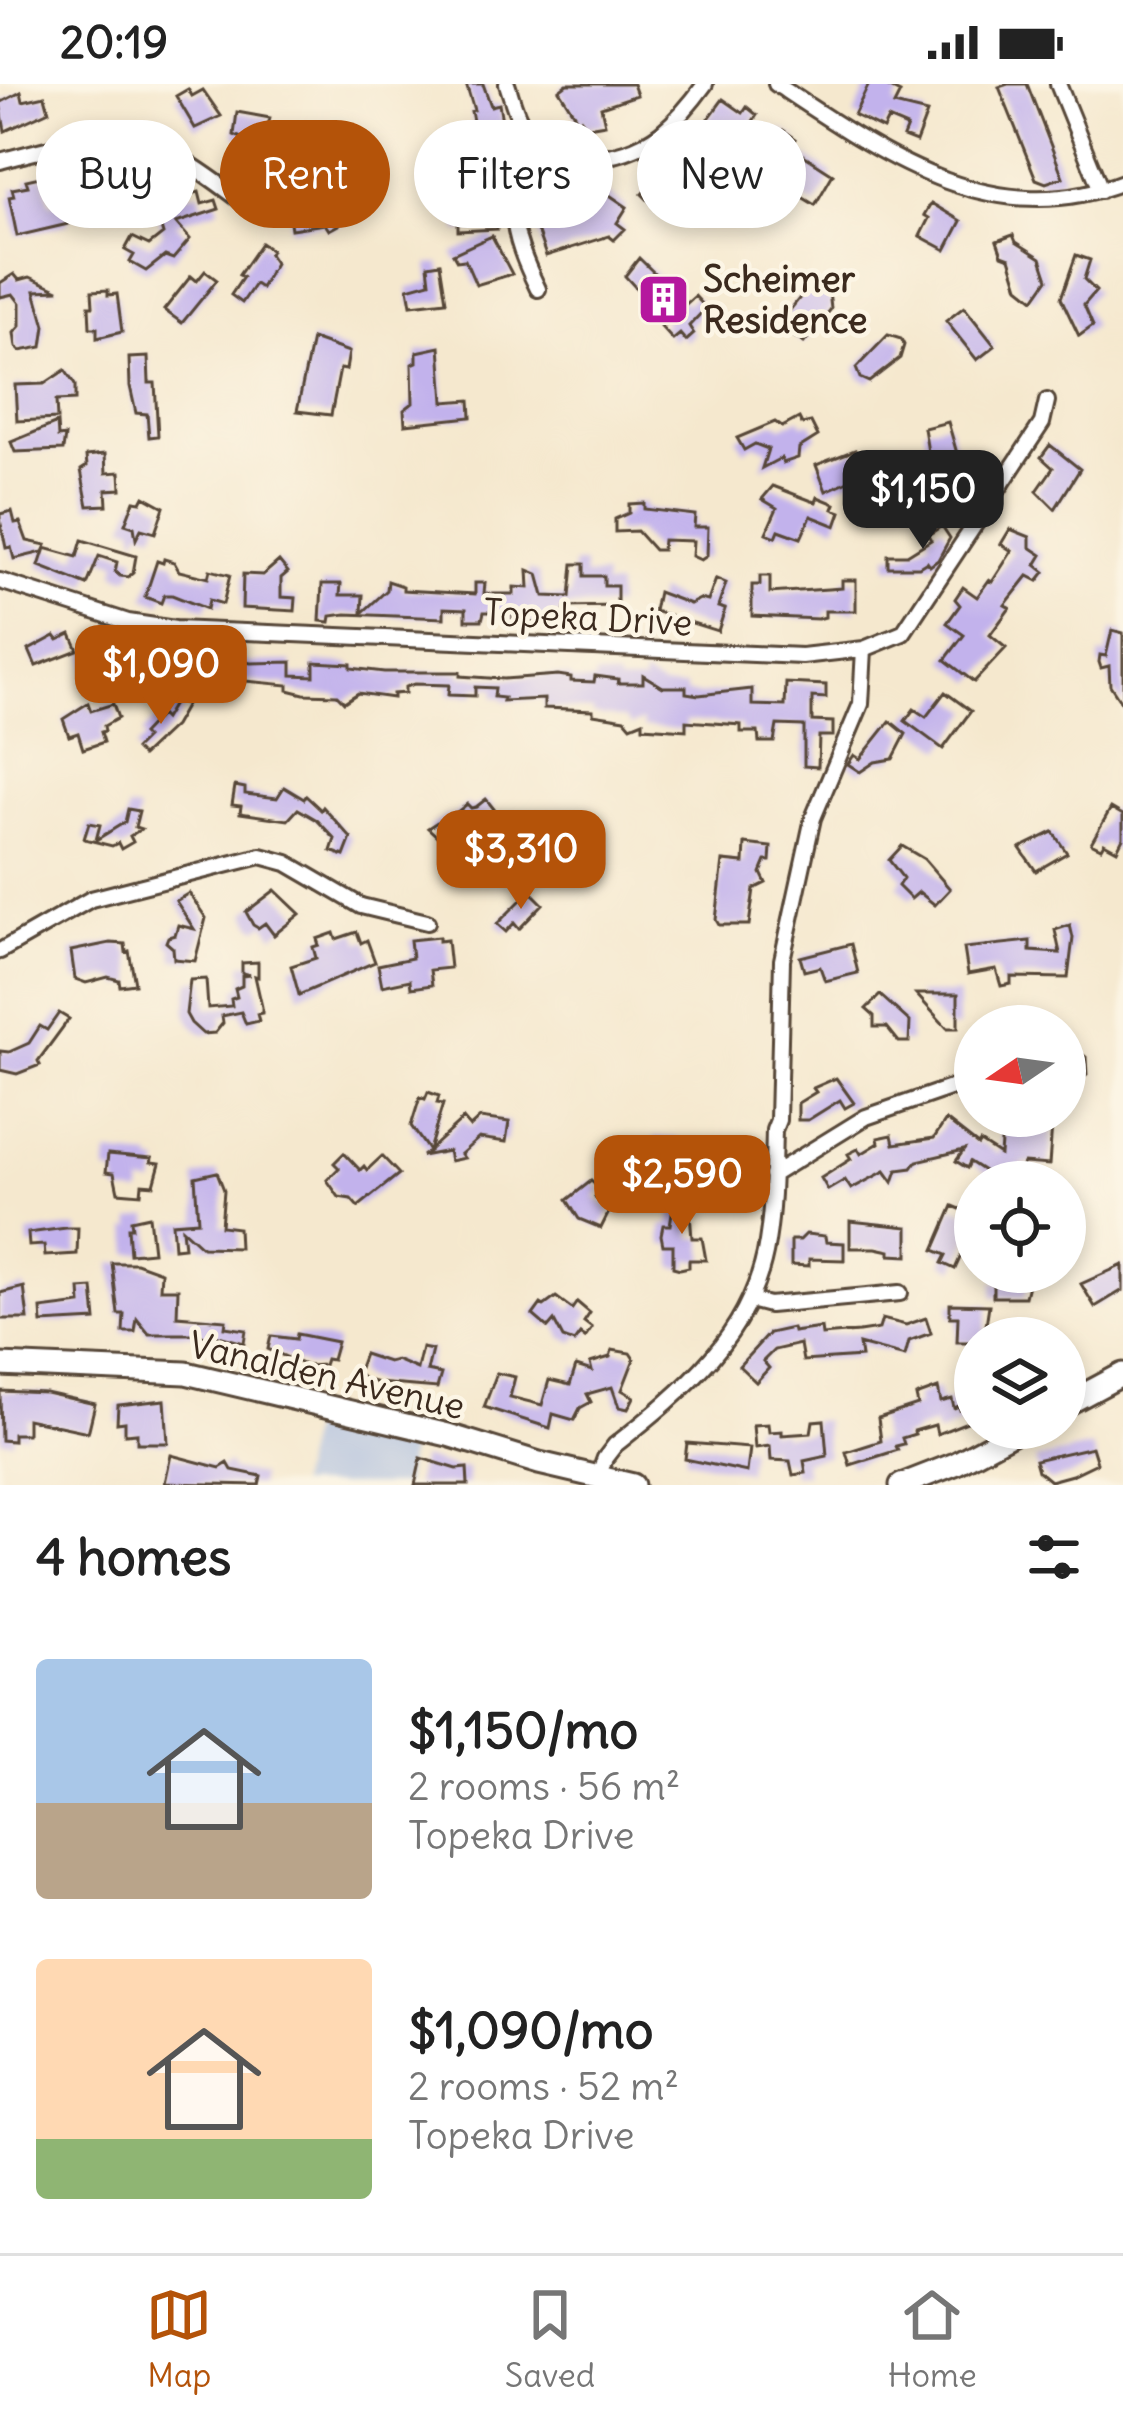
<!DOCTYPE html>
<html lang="en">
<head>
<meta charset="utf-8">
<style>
	body { margin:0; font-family:Delius,sans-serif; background:#f6f6f6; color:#222; height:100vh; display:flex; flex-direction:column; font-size:45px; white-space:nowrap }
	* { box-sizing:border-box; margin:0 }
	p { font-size:39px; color:#767676 }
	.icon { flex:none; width:66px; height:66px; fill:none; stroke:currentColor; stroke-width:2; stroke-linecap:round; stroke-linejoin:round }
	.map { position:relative; height:1401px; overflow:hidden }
	.sheet { display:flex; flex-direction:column; background:#fff; flex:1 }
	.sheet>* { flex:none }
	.guide { position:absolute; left:36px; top:36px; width:1053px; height:108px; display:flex; gap:24px }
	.needle { width:78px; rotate:257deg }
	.fabs { position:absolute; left:954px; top:921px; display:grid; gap:24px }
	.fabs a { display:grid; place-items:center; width:132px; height:132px; border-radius:50%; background:#fff; box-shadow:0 6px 18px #0003; font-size:60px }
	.price { position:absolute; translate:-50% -102px; padding:0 27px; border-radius:24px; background:#b45309; color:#fff; font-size:39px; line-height:78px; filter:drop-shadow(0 3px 6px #0008) }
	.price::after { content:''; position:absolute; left:50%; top:72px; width:36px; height:27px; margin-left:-18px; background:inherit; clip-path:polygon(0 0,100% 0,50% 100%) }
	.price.selected { background:#222; color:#fff }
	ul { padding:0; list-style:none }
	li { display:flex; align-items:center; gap:36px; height:300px; padding:0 36px }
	li span { display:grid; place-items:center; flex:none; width:336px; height:240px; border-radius:12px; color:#555 }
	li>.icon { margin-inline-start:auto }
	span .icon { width:144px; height:144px; fill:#fffc; stroke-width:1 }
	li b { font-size:51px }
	h2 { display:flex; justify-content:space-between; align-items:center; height:144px; padding:0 36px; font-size:51px }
	.chip { padding:0 42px; border-radius:54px; background:#fff; box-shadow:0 6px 18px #0003; font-size:42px; line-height:108px }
	.chip.selected { background:#b45309; color:#fff }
	.status { display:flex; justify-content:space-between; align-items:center; height:84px; padding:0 60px; background:#fff; direction:ltr }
	.status svg { height:33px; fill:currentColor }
	.tab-bar { display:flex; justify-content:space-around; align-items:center; height:168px; border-top:3px solid #e0e0e0; background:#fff; font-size:33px; color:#767676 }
	.tab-bar a { display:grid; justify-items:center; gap:6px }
	.tab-bar .selected { color:#b45309 }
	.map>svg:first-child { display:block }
</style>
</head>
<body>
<div class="status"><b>20:19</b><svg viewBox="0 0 49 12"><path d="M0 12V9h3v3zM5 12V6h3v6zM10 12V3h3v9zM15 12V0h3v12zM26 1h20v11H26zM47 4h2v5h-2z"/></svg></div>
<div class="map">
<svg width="1123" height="1401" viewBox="0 0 1123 1401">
	<rect width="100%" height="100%" fill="#fcf5e5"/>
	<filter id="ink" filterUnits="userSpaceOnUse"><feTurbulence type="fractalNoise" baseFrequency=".00833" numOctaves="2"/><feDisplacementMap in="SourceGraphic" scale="24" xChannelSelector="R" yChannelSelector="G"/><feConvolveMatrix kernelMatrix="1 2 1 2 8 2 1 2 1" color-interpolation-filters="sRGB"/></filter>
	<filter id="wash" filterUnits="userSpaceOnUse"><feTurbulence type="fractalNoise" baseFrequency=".004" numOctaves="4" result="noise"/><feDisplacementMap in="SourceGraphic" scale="48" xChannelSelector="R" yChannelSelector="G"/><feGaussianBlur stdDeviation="2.7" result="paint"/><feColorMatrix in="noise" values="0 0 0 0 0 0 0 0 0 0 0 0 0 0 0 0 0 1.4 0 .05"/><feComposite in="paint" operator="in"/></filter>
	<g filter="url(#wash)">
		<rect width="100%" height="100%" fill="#f5e8ce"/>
		<path fill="#b7c5de" d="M313,1331L410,1354L405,1401H297Z"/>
		<g id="blocks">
			<path fill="#c2b2ec" d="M466,0H483L491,22L499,20L506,60H510L512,75L499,76L497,145L458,147V115L466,114L464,96L470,90L468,69L479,68L471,27L474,26Z
				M567,0H633L637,11L601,23L605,40L587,43L581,35L579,38L559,6Z
				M869,0H882L900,9L894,21L927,29L916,58L903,53L907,43L888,35L883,45L854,31Z
				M1008,0H1027L1063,93L1046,99L1036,95L999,3Z
				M188,5L192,12L203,6L221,32L195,44L176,12Z
				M21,8L23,17L45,12L49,27L5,47L0,19Z
				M723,15L743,29L747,23L757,31L732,68L701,45Z
				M237,28L270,34L262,64L248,62L249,57L234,51Z
				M783,46L796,55L791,63L833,90L815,121L792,107L796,101L788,97L793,89L766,71Z
				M91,84L97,96L102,95L111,109L115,129L91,134L80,89Z
				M667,84L687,99L667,125L663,122L658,126L642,110Z
				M172,87L180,113L199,108L202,120L216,116L219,125L176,139L190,155L173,175L165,172L146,187L130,178L134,171L125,166L132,153L149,161L163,150L148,100L152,98L151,94Z
				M44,92L50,119L65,117L68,140L17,152L9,113L14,112L12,105L28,102L26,96Z
				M598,103L627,123L617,139L625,145L614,156L609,152L546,172L531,129L543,125L546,132L569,123L574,138Z
				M931,119L961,137L946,166L920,152L929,134L924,131Z
				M319,121H331L342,139L329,146L325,140L291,145L289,132L295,131V124Z
				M1013,151L1016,158L1041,174L1048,195L1034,215L1019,203L1010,174L1002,171L997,157Z
				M492,152L512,190L476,201L465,176L457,177L453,170Z
				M261,159L271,166L269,170L275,179L261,204L255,200L242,219L231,211L243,193L239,191Z
				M1076,171L1090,176L1084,195L1096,207L1084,221L1093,242L1079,252L1061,214Z
				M639,174L686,220L695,212L706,224L689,242L694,250L686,257L680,250L673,256L661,243L667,238L625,192Z
				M440,179L446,217L411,221L408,204L430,198L428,181Z
				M205,187L217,196L182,239L164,226L191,192L197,197Z
				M14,190L19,196L30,193L59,206L35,207L45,242L42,263L20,267L16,263L14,249L20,242V219L13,210L0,213V199Z
				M810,201L829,207L831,225L804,259L790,250L794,245L782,236Z
				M108,206V211L117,210L122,248L97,254V244H90L89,222H93L92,207Z
				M964,223L995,262L977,276L946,237Z
				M888,251L901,255L904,261L900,274L869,298L860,294L856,284Z
				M312,255L349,268L346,286L340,285L331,331L297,327Z
				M440,263L444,318L470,316L471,333L405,340L404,326L413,319L412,280L417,278V268Z
				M148,273L149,299H155L158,352L149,353L147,330L136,329L130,302L129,274Z
				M65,286L75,301V316L56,317L57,335L17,337L15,301L44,300Z
				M799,334L802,340L811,338L818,352L799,364L798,374L783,379L781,374L762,384L768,365L755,360L744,366L737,354L775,338L782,343Z
				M948,338L964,394L933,404L927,393L932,392L924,344Z
				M57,339L58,353L65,352L63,366L15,368L11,358Z
				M1050,361L1080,385L1055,425L1037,407L1053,384L1041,373Z
				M855,366L870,396L858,401L855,394L826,407L816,381Z
				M105,370L106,389L120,388L121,405L106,406L107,421L88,422L81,386L87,382L86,372Z
				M773,402L812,417L816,418L818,413L835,420L833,425L841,428L836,442L811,432L801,454L779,446L776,453L766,449L777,424L762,415Z
				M144,412L164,423L155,449L141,445L136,455L134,443L125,440L134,417L141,418Z
				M644,419V425L695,431L694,443H708L707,472L701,476L692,472L693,457L663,456L662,466H654L637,447L615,448V435L629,429V420Z
				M12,427L15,439L20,438L27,457L46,461L43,468L14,475L11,463L6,464L0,435V430Z
				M942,442L950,454L938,476L930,482L927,478L919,483H888V471H907L931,456L928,451Z
				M1010,445L1030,453V463L1042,471L1036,481L1045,488L1038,497L1028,492L1005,521L1010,524L990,551L1006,564L974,598L945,576L964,551L947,539L960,521L955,515L963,503L977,513L989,496L992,498L1012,467L1001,460Z
				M82,456L136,472L133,489L128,493L120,492L115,488L117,478L99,472L87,501L39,482L45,464L77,473Z
				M164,475L174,478L179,487L208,494L210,486L230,491L223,520L209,516L207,525L172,511H164L161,519L145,513L157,477L163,479Z
				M279,477L288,488L281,494V513L296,514L295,527L242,524L243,490L263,491Z
				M573,480H584V492H604V502H617V522L565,523L564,530H554L553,540L513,538V528H484L482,536H466V525L444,524V534L346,530L331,532L330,538L320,537L322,500H341L340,511H363L362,529L387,506L388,497L403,502V506L475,510V499H485L484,510H514V503L529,504L528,486L538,490L544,512L570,513Z
				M760,492H770V509L842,504V496H856V527H825V533L818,535L752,532V501H760Z
				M716,495L726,499L718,523L725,525L718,547L654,527L658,508L690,520L700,515L708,517Z
				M111,545L119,563L133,564V571L157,574L154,588L85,589V567H111Z
				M1112,546L1123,549V621L1110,601L1109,582L1101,584L1099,578L1100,571L1106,572Z
				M71,550L78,566L36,582L29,566L55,552L58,556Z
				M212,572L251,579L292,578V591L314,592V578L351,580V584L384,588H460V592L504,595L558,591L571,593V597L594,598L595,592L618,595V599H643V591L663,603H686V609L699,611L752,605V621L785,622L786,599L826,601V614L812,613V637L833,638V652H819L818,683L804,682V642L777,641L774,658H759L758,648H741V641L686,637V646L643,643V637L631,642L625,635L593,630V626L544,624V615L503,617L504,614L494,613L495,604L475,603V612L448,611L449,601L414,600L405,603V609L393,610V614L358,609L344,618L337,611L304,610L288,606V601L214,594Z
				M945,608L971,627L943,665L905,637L914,625L926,633Z
				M176,615L186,621L174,642L142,672L135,665L146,654L142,650L160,631L164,635Z
				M88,619L91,627L113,620L118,634L104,642L105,647L101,648L104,658L83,665L78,649L69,652L63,635Z
				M890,637L906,650L893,675L875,678L860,688L848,680L854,671L860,675Z
				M235,702L245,704V710L277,714L284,703L304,715L306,712L321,726L323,723L351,754L344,772L331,767L335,755L317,736L298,725L288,736L240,729L241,722L232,721Z
				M486,715L494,725L447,761L428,744L448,731L450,734L467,720L471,724L476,723Z
				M1111,724L1123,731V754L1117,766L1104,759L1101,764L1091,759Z
				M128,725L139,727L135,743L141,745L130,752L133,758L121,765L118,759L112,762L84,755L89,739L100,741L96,756L125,738Z
				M1053,748L1067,769L1036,787L1020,764Z
				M745,760L771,763L770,777H766L761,789L766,799L754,805L749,841H719L716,836L723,777L744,779Z
				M902,762L924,775L950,805L935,821L919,808L911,815L898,802L903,794L889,776Z
				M275,806L300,830L274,851L265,839L258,844L253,841L246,828Z
				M530,807L543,820L519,845L514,839L506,848L497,840Z
				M189,809L206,834L195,877L174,875L173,864L166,858L168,853L175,851L178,841L194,845L176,817Z
				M1070,841L1073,854L1068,894L1011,893V900L1001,902L996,885L968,890L964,864L1030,857V867L1060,869L1055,846Z
				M357,848L361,859L367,856L375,878L299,911L291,882L316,874L313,863L319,861L317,855L334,849L336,855Z
				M439,853V857L447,856L450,884L430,886L432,901L411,904L410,896L382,902L378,881L412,874L410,856Z
				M110,859L125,860L126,868L129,867L135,900L120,902L119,896L108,893L86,899L75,895L71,867Z
				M851,860L858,889L825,897L820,883L804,887L800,873Z
				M258,878V893L255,892L262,923V929L257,930L259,937L246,940L241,928L222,932L223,939L215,949L203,950L191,939L186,930L190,896L206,895L208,924L232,922L231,915L237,913L235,905L242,902V892L250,891L242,889V879Z
				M916,910H958V944H947Z
				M880,911L910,938L909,958H899L887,943H874V932L866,925Z
				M59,929L69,935L38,977L40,981L17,990L0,986V967L9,968L29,959L40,942L47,946Z
				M1065,958L1086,973L1087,991L1075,1000V1020H1065Z
				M836,994L854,1019L845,1024L840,1016L808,1036H798V1019L816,1008L813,1004Z
				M428,1008L439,1012L437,1019L443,1020L429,1066L463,1035L470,1043L480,1034L509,1038L506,1058L479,1054L461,1070L464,1074L450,1077L448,1067L422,1072L429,1067L411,1042L420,1013L425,1015Z
				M1019,1034L1044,1035L1043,1041H1052L1049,1081L1024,1079L1011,1098H1001L970,1078L967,1084L956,1077L964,1066L917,1077L912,1084L897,1086L893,1098L885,1087L851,1105L845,1096L828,1106L821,1094L851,1075L848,1070L858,1065L861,1070L879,1059L878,1054L892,1051L894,1060L934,1054L946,1036L978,1061L980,1058L1000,1071L1002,1046L1018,1047Z
				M655,1053L680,1055V1113L660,1111L661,1097L648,1096Z
				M729,1062L748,1064L742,1114L717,1111L721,1082L715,1081L716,1068L728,1070Z
				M344,1069L360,1086L364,1082L367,1086L382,1072L399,1090L358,1123L351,1115L339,1113L327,1096L339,1084L334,1079Z
				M108,1070L152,1074L151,1078L160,1079L154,1101L142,1100L141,1110L118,1108L114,1089L106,1088Z
				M217,1088L224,1106L221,1142L238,1144L239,1164L202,1163L182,1145L184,1163L174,1164L172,1139L198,1137L195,1093Z
				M591,1097L601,1106L595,1113L610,1126L601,1144L579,1135L567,1116Z
				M674,1117H689L692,1154H702L706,1176H689V1183L680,1185L673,1183V1161H663L661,1151L663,1141H670Z
				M953,1122L975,1131V1140L955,1185L942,1179L946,1171L934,1166Z
				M149,1132L153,1168L130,1170L128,1144H132L131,1136Z
				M850,1137L908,1143V1172L890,1171V1167L876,1164H850Z
				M66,1144H78L77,1170L45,1172L44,1161L29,1162L28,1149Z
				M806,1150L825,1152L826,1158L844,1159V1176L809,1175V1182L791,1181V1156H800Z
				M112,1179H136L161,1188L160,1205H178L177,1232L226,1236L225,1243L246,1246L244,1259L212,1250L211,1254L195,1250H149L137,1235L135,1248H123L124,1230H118Z
				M1123,1181V1206L1095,1223L1081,1200Z
				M1008,1188H1031L1025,1213H993V1198H1006Z
				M24,1203L28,1235H0V1209Z
				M93,1204L96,1236L42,1239L41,1225L81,1220L80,1205Z
				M556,1213L572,1225L577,1218L590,1229L584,1238L592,1244L585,1254L580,1250L574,1258L563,1254L554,1237L548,1244L533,1231L541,1220L544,1222Z
				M950,1220L989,1221L984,1254H975V1258H957L958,1233H950Z
				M926,1234L931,1249L909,1257L905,1272L859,1260L861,1273L803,1277L800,1260L774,1266L763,1277L769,1284L756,1298L739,1282L769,1249L792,1244L793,1248L821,1244L822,1251L859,1248L879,1245L882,1235L906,1241Z
				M297,1250L337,1258L332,1276L326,1275L324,1281L307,1282L268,1265L271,1252L296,1255Z
				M422,1264L432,1266L427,1287L441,1290L437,1304L378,1299L364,1295L357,1289L364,1270L388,1278L396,1276L417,1285Z
				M612,1266L630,1269L634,1275L622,1306L634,1313L628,1325L619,1323L612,1303L587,1310L591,1318L580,1324L574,1336L553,1330L550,1344L484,1323L497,1289L515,1293L510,1313L542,1321L549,1296L570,1301L576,1282L592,1287L590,1279L610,1273Z
				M938,1304L941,1318L952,1315L954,1324L959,1322L960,1326L975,1319V1335L937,1350L935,1341L914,1347L915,1350L902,1354L904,1360L896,1362L898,1366L850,1381L846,1368L881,1357L878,1334L918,1321L916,1312Z
				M0,1307L46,1309L95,1320L89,1345L88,1348L27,1335V1350H13V1357L1,1356Z
				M165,1316L168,1359H137V1349L125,1350V1338L117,1339L118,1321Z
				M824,1336L827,1372L804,1377L806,1389L793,1391L790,1377L771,1376L770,1362L755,1364L753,1341L768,1340L769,1348L782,1347V1351L811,1349L813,1337Z
				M687,1359L750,1364L747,1388L685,1375Z
				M1092,1363L1097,1379L1072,1391L1050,1397L1038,1387L1035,1376Z
				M171,1371L220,1384L228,1379L232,1386L261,1392L259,1401L165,1399Z
				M421,1374L457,1385L467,1384L468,1401H415Z"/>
		</g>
	</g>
	<g filter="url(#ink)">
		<use href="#blocks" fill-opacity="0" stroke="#574638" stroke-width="3"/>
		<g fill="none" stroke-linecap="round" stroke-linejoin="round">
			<defs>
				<path id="street" d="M507,0C511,11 514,25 520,36C550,87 619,81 661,49C678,35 692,18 705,0
					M776,0C881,70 992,149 1123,98
					M1058,0L1101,106
					M0,77C124,44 140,39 244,119L298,101
					M538,205C512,152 498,107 544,61
					M0,497L128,538L175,545L802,572L864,565L903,549L1042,339L1047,317
					M0,867L91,815L261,772L287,779L361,822L427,838
					M772,1091L866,1033L950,1004
					M750,1216L769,1221L900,1209
					M598,1393L605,1374L615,1361C684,1306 753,1251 767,1158C773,1121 773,1083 774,1046L778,1036L782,876L813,734L861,620L864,565"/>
				<path id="secondary" d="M0,1281L186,1289L448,1351L539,1379L633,1401
					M1065,1321L1123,1290
					M901,1401L955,1380L1022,1344"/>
			</defs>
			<use href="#street" stroke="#574638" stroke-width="20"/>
			<use href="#secondary" stroke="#574638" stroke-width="27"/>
			<use href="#street" stroke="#fff" stroke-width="14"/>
			<use href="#secondary" stroke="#fff" stroke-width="21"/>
		</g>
	</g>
	<defs>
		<symbol id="building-square" viewBox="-11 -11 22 22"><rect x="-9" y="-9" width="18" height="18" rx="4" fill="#b5179e" stroke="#fcf5e5"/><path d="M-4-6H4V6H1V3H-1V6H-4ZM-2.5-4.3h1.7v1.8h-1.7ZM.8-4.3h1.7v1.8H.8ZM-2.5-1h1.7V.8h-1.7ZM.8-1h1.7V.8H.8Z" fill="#fff"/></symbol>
	</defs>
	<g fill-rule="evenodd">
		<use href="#building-square" x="634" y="186" width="59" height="59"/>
	</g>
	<g text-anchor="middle" stroke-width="9" stroke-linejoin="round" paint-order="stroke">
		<g font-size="36" font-weight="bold" fill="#3b2a1e" stroke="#fcf5e5" text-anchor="start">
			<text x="703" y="208">Scheimer<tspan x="703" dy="41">Residence</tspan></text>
		</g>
		<g font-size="36" fill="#3b2a1e" stroke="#fcf5e5">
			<text transform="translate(588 533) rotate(3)" y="13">Topeka Drive</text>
			<text transform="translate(327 1291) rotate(13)" y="13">Vanalden Avenue</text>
		</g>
	</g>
</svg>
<div class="fabs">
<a><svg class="needle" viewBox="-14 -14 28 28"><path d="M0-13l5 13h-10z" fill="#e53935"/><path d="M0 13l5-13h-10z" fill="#767676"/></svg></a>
<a><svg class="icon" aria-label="locate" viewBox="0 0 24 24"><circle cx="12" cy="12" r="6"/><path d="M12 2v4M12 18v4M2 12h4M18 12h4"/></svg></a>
<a><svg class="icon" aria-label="layers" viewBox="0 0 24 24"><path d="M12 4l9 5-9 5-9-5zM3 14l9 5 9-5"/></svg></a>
</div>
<b class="price selected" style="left:923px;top:468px">$1,150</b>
<b class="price" style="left:161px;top:643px">$1,090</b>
<b class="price" style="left:521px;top:828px">$3,310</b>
<b class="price" style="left:682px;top:1153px">$2,590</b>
<div class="guide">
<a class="chip">Buy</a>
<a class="chip selected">Rent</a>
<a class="chip">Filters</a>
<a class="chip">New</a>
</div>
</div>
<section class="sheet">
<h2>4 homes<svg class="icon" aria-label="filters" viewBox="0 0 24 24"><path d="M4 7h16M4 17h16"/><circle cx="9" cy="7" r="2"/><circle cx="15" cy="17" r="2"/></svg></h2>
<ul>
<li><span style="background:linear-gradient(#a9c7e8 60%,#b9a48a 0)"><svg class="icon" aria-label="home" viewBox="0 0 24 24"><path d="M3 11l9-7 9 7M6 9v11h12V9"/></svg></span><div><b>$1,150/mo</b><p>2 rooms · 56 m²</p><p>Topeka Drive</p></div></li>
<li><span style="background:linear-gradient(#ffd9b3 75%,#8fb573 0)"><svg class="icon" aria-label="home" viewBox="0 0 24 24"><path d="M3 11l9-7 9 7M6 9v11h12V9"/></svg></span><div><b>$1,090/mo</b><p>2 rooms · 52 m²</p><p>Topeka Drive</p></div></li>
</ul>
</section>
<nav class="tab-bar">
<a class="selected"><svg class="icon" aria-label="map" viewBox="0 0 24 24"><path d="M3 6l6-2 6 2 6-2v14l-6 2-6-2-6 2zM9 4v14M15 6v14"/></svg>Map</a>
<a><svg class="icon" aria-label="saved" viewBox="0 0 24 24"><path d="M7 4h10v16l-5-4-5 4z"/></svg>Saved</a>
<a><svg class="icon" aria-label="home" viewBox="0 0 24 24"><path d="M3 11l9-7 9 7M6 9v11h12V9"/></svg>Home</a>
</nav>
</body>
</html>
